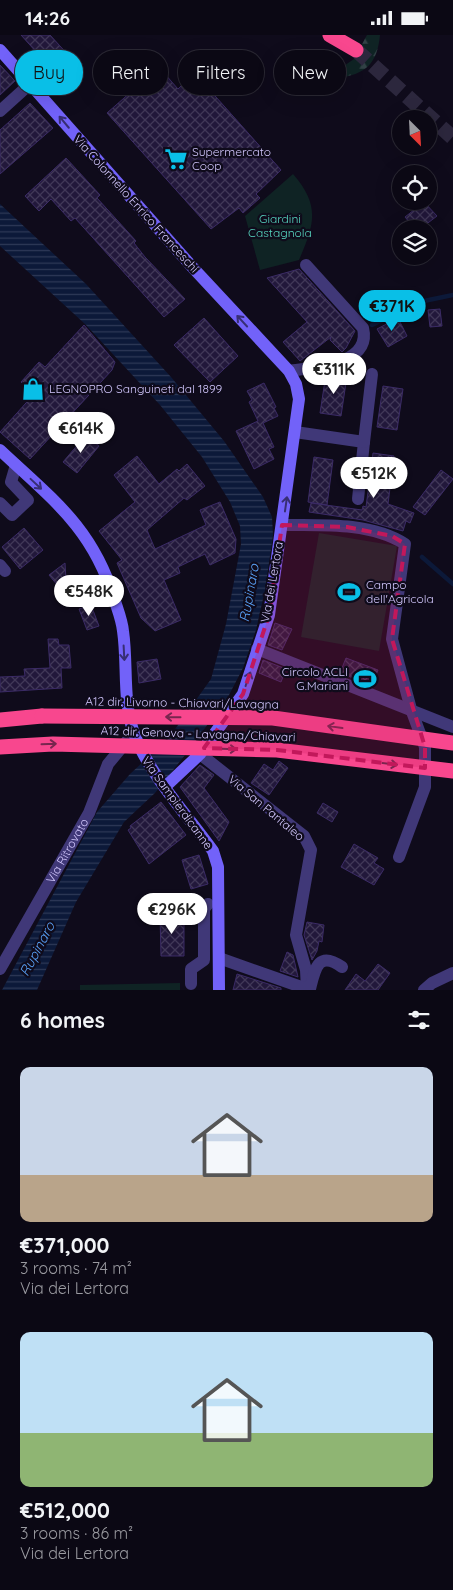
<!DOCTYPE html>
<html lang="en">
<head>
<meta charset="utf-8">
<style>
	body { margin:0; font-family:Quicksand,sans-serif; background:#191622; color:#f1f3f6; height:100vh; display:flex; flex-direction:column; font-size:19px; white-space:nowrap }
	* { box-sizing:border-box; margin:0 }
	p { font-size:16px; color:#9a9aa0 }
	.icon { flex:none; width:28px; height:28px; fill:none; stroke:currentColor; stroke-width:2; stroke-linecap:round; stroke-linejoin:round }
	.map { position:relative; height:955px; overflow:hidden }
	.side { display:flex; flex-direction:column; background:#0b0814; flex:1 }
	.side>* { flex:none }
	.guide { position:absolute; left:15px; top:15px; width:424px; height:45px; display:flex; gap:10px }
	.needle { width:32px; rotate:156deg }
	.tools { position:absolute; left:392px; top:75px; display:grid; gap:10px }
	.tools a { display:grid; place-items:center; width:45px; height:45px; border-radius:50%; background:#0b0814; box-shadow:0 5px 20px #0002,0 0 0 1px #2b2934; font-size:25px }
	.price { position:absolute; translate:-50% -42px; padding:0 11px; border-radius:18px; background:#fff; color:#222; font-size:16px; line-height:32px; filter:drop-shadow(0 1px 2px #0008) }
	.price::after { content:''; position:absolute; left:50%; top:30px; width:15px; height:11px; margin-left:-8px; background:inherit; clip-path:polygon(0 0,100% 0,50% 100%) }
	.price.on { background:#09bfe7; color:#111 }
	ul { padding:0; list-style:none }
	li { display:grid; align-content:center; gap:10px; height:265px; padding:0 20px }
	li span { display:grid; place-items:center; height:155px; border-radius:10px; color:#555 }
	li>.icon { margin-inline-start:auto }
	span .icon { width:90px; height:90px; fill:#fffc; stroke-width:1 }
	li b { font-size:21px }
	h2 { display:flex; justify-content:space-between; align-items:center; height:60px; padding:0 20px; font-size:21px }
	.tag { padding:0 18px; border-radius:22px; background:#0b0814; box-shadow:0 5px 20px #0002,0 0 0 1px #2b2934; font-size:18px; line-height:45px }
	.tag.on { background:#09bfe7; color:#111 }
	.status { display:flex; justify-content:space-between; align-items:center; height:35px; padding:0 25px; background:#0b0814; direction:ltr }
	.status svg { height:14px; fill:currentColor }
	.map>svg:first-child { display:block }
</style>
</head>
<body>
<div class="status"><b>14:26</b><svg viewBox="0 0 49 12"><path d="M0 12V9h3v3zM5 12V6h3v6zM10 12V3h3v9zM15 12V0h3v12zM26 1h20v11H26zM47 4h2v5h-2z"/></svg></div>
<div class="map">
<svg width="453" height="955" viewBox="0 0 453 955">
	<defs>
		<pattern id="forest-firs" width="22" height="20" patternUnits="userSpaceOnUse" patternTransform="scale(1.25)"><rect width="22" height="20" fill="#0f2324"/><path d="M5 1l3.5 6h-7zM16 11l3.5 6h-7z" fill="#314145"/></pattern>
		<pattern id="water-rules" width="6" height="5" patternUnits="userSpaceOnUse" patternTransform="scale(1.25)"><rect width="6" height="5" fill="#0c1939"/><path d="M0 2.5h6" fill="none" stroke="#2e3957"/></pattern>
		<pattern id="building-cross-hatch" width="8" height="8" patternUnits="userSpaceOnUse" patternTransform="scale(1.25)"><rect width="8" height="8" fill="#22183b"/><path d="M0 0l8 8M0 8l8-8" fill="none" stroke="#413858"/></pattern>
	</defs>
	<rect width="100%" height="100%" fill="#0f0b1b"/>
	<path fill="#0f2324" d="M293,139C321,171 314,190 299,225L260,235L245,181Z
		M319,498L397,511L379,616L301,602Z
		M180,948V955H80V950Z"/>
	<path fill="url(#forest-firs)" d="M367,0H380C377,29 366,39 338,43L341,33L354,24Z"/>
	<path fill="url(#water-rules)" d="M0,169L86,249L171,342L224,406L263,462L272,482L273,500L265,555L256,595L243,633L229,660L189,715L155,758L124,787L76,867L37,955H2L97,777L130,739L168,704L211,644L226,589L241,509L240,491L230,467L202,422L160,370L85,289L0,211Z"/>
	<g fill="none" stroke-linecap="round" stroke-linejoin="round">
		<path stroke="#0c1939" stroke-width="4.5" d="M372,290L419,267L453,260
			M422,522L453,549"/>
	</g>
	<path fill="url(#building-cross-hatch)" stroke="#3b2b66" d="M21,0H50L70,22L54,37Z
		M151,23L178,54L186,46L200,61L208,53L281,135L256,159L260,163L243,178L239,173L211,194L107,78L149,41L141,32Z
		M0,30L15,46L0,60Z
		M30,68L53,93L0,139V95Z
		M66,123L100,160L97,163L136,206L134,208L145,222L185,264L164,282L75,183L71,186L51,164L39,176L25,161Z
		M424,167L437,181L420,194H415L405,182Z
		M299,234L355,296L346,313L342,317L330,305L331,302L300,326L283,307L307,287L267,243Z
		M440,274L442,291L430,292L428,275Z
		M204,283L238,321L210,347L174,310Z
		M398,283L407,301L388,312L377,294Z
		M84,290L115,327L112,335L30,424L0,397L34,359L21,347L39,327L45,332Z
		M326,339L347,341L341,381L320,378Z
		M264,348L276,372L274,373L278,381L263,388L274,412L269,414L274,424L254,434L236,396L258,386L249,367L252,365L247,356Z
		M383,351L403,354L397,395L377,392Z
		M86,400L99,411L77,438L63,427Z
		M373,418L394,421L388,469L414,478L410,488L406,486L403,496L363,485L309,477L311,468L362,475L363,471L366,472Z
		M137,421L159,449L177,434L179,436L187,429L205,451L187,465L184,463L147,495L155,514L206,490L200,475L220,467L236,504L235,518L210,530L205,519L178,532L180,538L164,545L181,585L155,596L141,583L117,528L122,525L99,496L135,467L114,440Z
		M314,422L333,425L327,470L308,467Z
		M441,435L453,444L425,480L413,472Z
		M24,493L43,515L20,534L2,512Z
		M65,528L67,562L49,540Z
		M91,570L99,591L87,595L79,574Z
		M275,588L292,594L282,615L268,610Z
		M48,604H58L59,610H69L71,633H61L62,653L0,657V642L25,641L24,634L50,633Z
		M346,623L378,635L372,650L340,638Z
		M157,624L161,644L139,648L137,627Z
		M263,625L286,634L281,647L259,638Z
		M279,726L288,733L269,760L251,748L264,729L273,735Z
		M200,730L214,740L204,753L229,787L219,806L180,752Z
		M161,767L186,800L149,829L128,795L131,793L130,791Z
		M323,768L338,777L332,787L317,778Z
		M354,809L378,823L374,828L384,834L374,850L341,832Z
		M199,820L208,849L191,854L182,825Z
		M160,880H184V921H161Z
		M307,887L324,890L322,907L319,906L317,916L312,925L304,900Z
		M287,917L293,920L298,942L280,936Z
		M378,929L390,938L378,955H345L356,939L365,946Z
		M237,939L281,953V955H233Z"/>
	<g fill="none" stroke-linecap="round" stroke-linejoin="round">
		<path stroke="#2c273d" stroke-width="15" stroke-dasharray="15 8" stroke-linecap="butt" d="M356,15L453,103"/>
		<path stroke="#403878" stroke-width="12" d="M200,719L304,801L311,815L296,900L306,935L307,955
			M399,822L425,752V712L411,674
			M178,871L189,872L201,877L208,869
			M191,949V934L204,925V875
			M424,955L432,948L453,938"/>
		<g stroke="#403878" stroke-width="12">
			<path d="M0,76L31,48"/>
			<path d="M289,336C314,332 372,330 363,293L306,230"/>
			<path d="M295,397L364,407L358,464"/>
			<path d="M364,407L372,339"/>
			<path d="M0,468L12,480L28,465L11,447L16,430"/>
			<path d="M282,490C321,490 371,487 405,509L392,604L411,674"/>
			<path d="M0,530L5,536"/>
			<path d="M257,614L453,692"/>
			<path d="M219,923L307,954H310C315,934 318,915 342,932"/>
			<path id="s1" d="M0,934L89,778L108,729L127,706"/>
		</g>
		<path stroke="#7262f9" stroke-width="12" d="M0,15L195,235L289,336L296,349L299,364L269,580L243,659L200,719L166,751
			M0,415C52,464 92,492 114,563C117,573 122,585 123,596C128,630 122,668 135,701C150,740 188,781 213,816L218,832L219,955"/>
		<path stroke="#f8478e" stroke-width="15" d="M330,0L356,15
			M0,685L42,681"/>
		<path stroke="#f8478e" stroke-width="15" d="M42,681L273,683L453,708
			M0,712L53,709L277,715L453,736"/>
	</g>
	<defs><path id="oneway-shaft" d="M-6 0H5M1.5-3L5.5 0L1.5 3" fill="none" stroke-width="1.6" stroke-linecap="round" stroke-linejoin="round" transform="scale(1.25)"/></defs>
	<g stroke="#372e74">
		<use href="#oneway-shaft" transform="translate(64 87) rotate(-130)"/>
		<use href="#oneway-shaft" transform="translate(242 286) rotate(-133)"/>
		<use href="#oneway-shaft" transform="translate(36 449) rotate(43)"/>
		<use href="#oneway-shaft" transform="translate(286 469) rotate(-82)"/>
		<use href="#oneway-shaft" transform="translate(124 618) rotate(87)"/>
		<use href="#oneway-shaft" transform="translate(248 644) rotate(-71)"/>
	</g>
	<g stroke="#78264f">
		<use href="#oneway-shaft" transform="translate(173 682) rotate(-179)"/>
		<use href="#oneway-shaft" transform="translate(335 692) rotate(-172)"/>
		<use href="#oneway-shaft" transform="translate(49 709) rotate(-2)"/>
		<use href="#oneway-shaft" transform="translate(229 714) rotate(2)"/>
		<use href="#oneway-shaft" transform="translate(390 729) rotate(7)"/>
	</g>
	<path fill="#c2185b" fill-opacity="0.2" stroke="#c2185b" stroke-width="4" stroke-dasharray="10 6" stroke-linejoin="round" d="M282,490L347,492L392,501L405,509L392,604L425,712V733L277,715L204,713L243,659L269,580Z"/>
	<defs>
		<symbol id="supermarket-bare" viewBox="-9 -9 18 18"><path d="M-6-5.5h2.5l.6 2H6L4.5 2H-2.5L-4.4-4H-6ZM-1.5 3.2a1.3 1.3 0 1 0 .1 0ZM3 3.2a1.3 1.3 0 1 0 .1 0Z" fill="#09bfe7" stroke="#0f0b1b" stroke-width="2.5" paint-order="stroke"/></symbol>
		<symbol id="shop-bare" viewBox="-9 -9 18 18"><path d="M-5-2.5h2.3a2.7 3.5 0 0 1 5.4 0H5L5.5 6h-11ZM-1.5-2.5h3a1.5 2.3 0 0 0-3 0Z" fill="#09bfe7" stroke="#0f0b1b" stroke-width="2.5" paint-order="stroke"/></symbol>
		<symbol id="stadium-bare" viewBox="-9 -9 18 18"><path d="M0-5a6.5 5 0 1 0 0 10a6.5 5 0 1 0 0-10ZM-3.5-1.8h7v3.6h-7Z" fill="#09bfe7" stroke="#0f0b1b" stroke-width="2.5" paint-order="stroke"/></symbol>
	</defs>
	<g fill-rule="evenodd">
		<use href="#supermarket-bare" x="160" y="108" width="32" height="32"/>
		<use href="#shop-bare" x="17" y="338" width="32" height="32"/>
		<use href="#stadium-bare" x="333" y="541" width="32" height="32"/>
		<use href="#stadium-bare" x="349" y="628" width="32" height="32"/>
	</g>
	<g text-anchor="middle" stroke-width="4.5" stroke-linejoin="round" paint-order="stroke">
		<g font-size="12" fill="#d2c7fd" stroke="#0f0b1b" text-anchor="start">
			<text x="192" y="121">Supermercato<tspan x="192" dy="14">Coop</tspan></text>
			<text x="49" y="358">LEGNOPRO Sanguineti dal 1899</text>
			<text x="366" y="554">Campo<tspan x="366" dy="14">dell'Agricola</tspan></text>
			<text x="348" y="641" text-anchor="end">Circolo ACLI<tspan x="348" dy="14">G.Mariani</tspan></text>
		</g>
		<g font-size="12" fill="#d2c7fd" stroke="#0f0b1b">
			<text transform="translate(136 169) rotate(48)" y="4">Via Colonnello Enrico Franceschi</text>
			<text transform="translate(272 547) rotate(-80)" y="4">Via dei Lertora</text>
			<text transform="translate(182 668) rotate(1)" y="4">A12 dir. Livorno - Chiavari/Lavagna</text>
			<text transform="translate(198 699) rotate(2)" y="4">A12 dir. Genova - Lavagna/Chiavari</text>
			<text transform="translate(177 768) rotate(54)" y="4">Via Sampierdicanne</text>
			<text transform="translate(266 773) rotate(40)" y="4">Via San Pantaleo</text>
			<text dy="4" stroke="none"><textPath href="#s1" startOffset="136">Via Ritrovato</textPath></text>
		</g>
		<g font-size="12" fill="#58d8c2" stroke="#0f0b1b">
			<text x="280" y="188">Giardini<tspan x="280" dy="14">Castagnola</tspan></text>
		</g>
		<g font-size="14" font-style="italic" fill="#5aa2f8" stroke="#0f0b1b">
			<text transform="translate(249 558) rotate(-80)" y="5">Rupinaro</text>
			<text transform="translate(37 914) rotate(-62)" y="5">Rupinaro</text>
		</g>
	</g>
</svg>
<div class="tools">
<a><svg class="needle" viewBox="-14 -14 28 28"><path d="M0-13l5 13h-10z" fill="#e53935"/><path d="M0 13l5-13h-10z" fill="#9a9aa0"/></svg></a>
<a><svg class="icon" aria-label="locate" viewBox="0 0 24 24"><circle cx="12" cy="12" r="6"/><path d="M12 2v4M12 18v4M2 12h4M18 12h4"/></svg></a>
<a><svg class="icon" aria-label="layers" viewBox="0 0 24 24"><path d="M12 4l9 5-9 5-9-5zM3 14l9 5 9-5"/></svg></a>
</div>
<b class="price on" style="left:392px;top:297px">€371K</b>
<b class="price" style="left:334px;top:360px">€311K</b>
<b class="price" style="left:81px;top:419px">€614K</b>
<b class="price" style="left:374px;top:464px">€512K</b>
<b class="price" style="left:89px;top:582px">€548K</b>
<b class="price" style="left:172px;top:900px">€296K</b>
<div class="guide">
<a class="tag on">Buy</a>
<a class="tag">Rent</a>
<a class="tag">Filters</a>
<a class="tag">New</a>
</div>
</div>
<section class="side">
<h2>6 homes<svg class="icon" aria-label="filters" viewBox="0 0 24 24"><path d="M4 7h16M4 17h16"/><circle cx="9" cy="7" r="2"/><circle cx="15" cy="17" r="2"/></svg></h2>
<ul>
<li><span style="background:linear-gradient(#c9d6e8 70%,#b9a48a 0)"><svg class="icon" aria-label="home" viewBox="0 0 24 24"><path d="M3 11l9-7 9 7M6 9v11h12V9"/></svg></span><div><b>€371,000</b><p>3 rooms · 74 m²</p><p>Via dei Lertora</p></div></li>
<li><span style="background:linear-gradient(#bfe0f5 65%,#8fb573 0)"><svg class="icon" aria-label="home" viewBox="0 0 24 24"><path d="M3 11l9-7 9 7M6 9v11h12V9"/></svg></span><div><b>€512,000</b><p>3 rooms · 86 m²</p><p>Via dei Lertora</p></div></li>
</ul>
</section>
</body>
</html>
